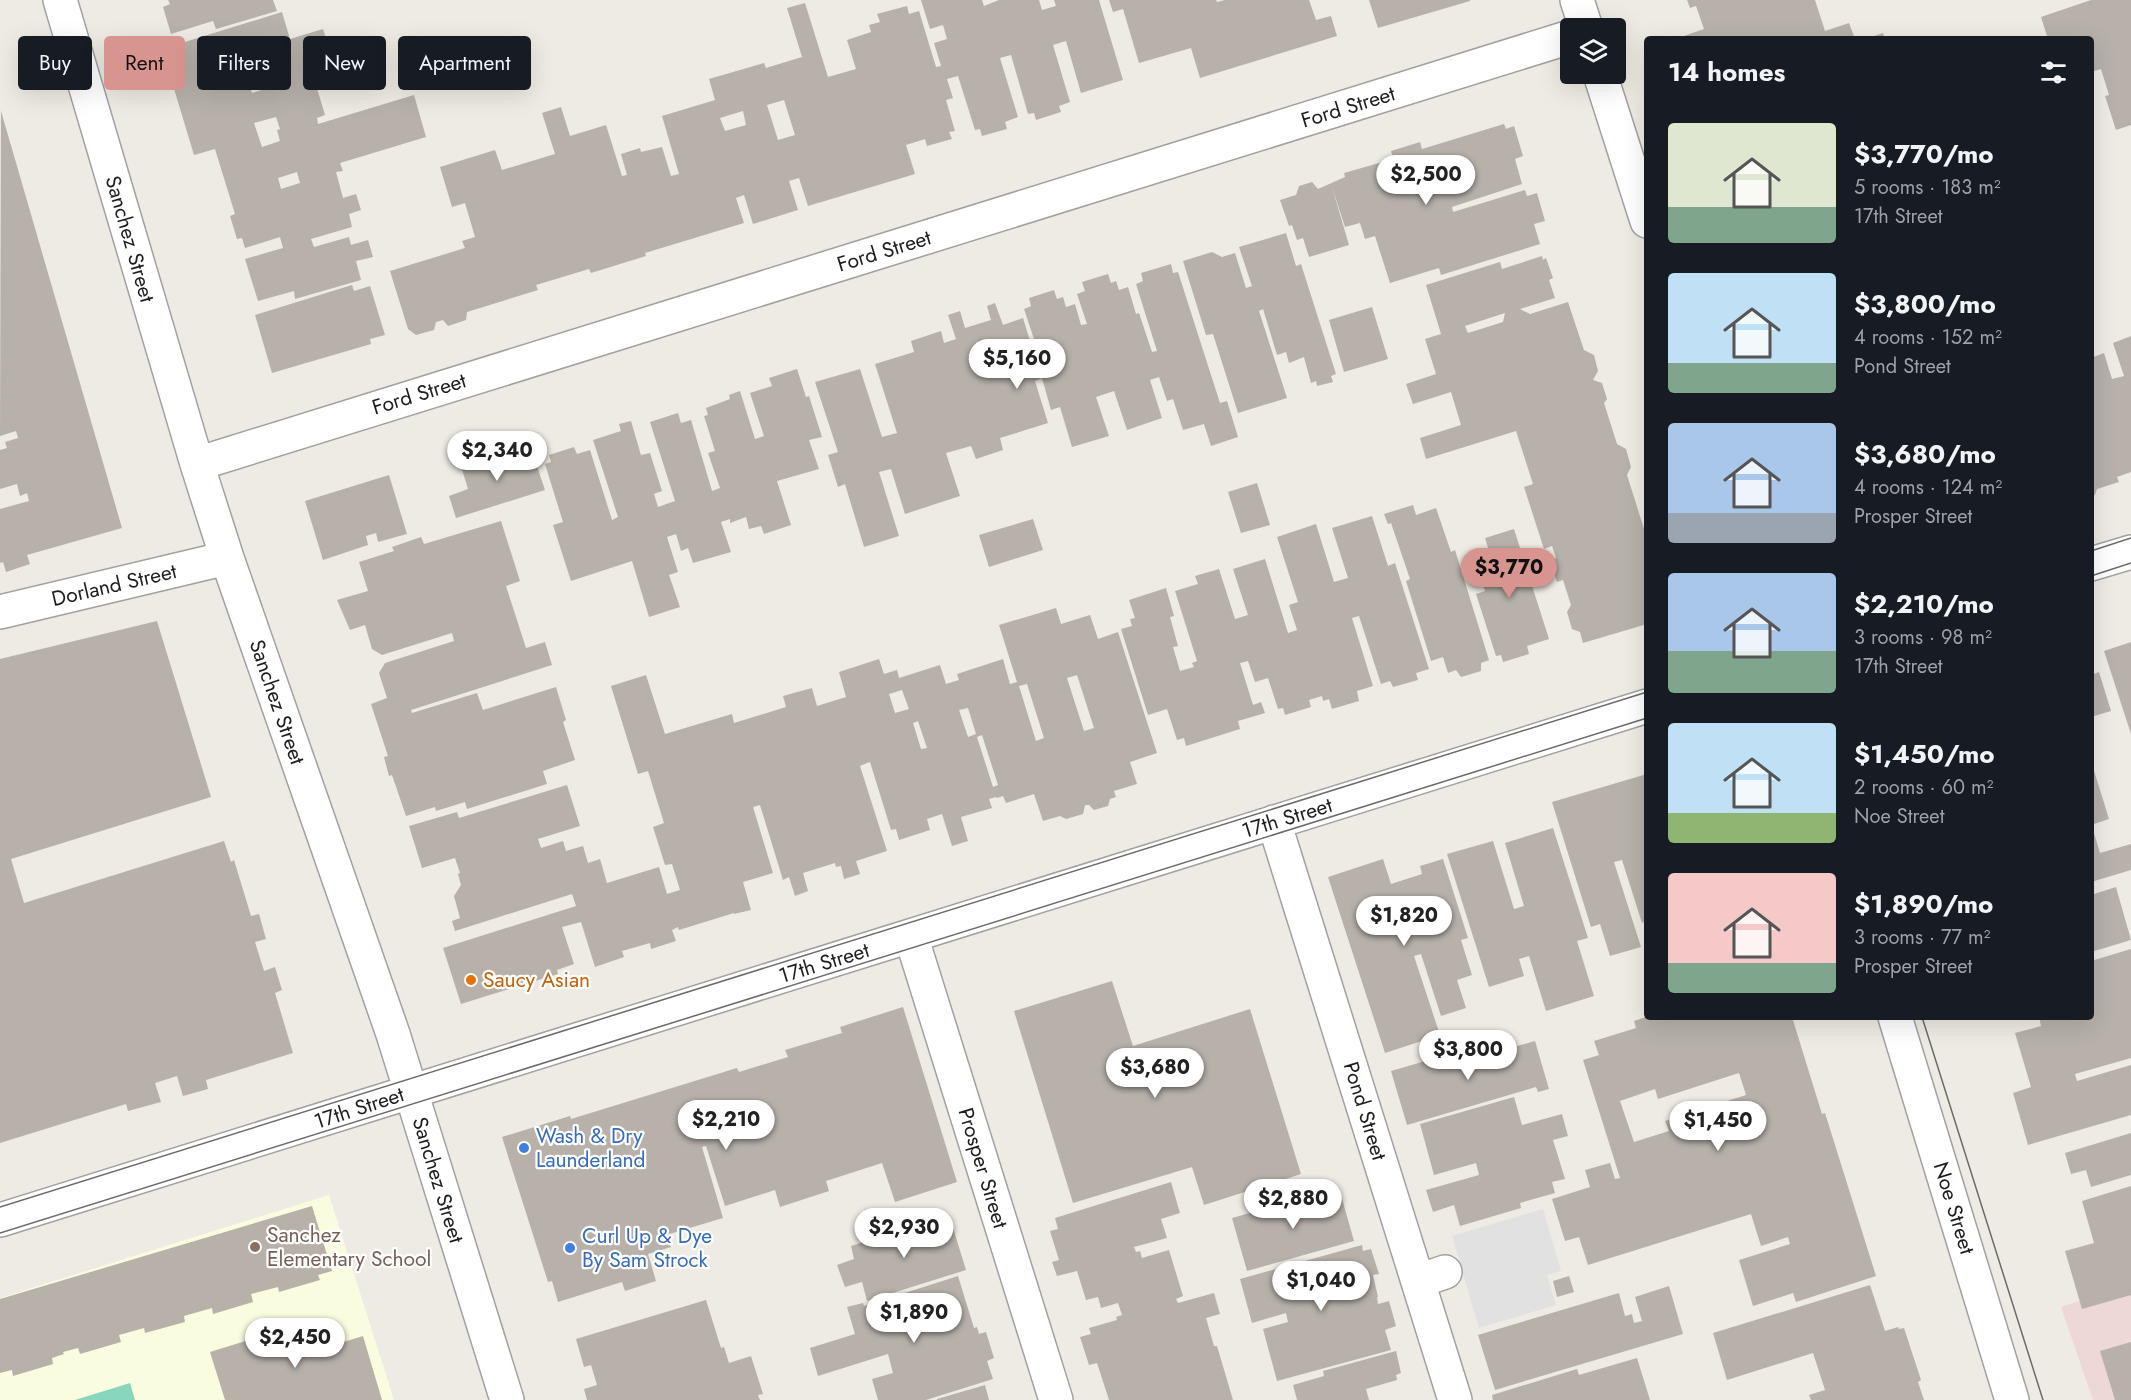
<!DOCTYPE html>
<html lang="en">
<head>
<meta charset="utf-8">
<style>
	body { margin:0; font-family:Jost,sans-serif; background:#242831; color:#f1f3f6; height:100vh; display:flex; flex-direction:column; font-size:22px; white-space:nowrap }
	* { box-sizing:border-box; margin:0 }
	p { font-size:20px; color:#9ea1a6 }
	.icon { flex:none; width:33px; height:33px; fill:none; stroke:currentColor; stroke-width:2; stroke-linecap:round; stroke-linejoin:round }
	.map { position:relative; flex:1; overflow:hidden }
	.sheet { position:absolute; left:1644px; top:36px; width:450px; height:984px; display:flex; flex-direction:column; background:#171b24; border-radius:6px; box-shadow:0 6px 24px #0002 }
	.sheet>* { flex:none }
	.banner { position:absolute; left:18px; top:36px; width:570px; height:54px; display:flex; gap:12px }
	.buttons { position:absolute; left:1560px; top:18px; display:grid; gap:12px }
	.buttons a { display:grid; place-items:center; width:66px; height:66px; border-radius:6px; background:#171b24; box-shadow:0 6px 24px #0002; font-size:30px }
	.price { position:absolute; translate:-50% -51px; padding:0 14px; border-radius:21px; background:#fff; color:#222; font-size:20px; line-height:39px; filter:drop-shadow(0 2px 3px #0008) }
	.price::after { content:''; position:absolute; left:50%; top:36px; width:18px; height:14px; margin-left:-9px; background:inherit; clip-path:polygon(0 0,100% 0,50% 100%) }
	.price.selected { background:#d8948f; color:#111 }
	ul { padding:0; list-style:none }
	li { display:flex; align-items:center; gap:18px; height:150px; padding:0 24px }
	li span { display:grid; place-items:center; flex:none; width:168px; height:120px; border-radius:6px; color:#555 }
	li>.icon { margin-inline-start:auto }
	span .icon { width:72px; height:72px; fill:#fffc; stroke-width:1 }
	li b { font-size:26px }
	h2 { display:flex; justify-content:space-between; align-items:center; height:72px; padding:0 24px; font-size:26px }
	.tag { padding:0 21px; border-radius:6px; background:#171b24; box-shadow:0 6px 24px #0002; font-size:21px; line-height:54px }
	.tag.selected { background:#d8948f; color:#111 }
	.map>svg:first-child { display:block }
</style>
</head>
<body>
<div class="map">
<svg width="2131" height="1400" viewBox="0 0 2131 1400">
	<rect width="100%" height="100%" fill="#eeebe4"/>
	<path fill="#edd8d5" d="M2131,1284V1400H2093L2061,1307Z"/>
	<path fill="#f9fcdf" d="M329,1195L394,1400H0V1298Z"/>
	<path fill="#89d6bf" d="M130,1383L135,1400H75Z"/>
	<path fill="#e1e1e1" d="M1543,1209L1561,1271L1547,1275L1556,1305L1479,1328L1452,1236Z"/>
	<path fill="#b7b1aa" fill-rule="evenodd" d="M168,0H273L277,11L216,29L213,21L171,34L163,7L170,4Z
		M921,0H982L984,6L999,0H1039L1042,10L1056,6L1054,0H1099L1123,80L1081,93L1066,41L1053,45L1070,102L1059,106L1061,112L1036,120L1034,113L1028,114L1011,55L1000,58L1018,117L1005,122L1007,129L982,136L980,129L975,130L958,76L947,79L953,98L946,100L955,131L949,132L952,139L927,146L925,139L906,145L915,174L808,206L799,178L789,181L798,210L753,224L744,195L736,198L744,223L645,253L646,256L591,273L589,269L536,285L538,290L467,312L466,320L448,326L443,320L436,322L434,330L416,335L408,329L390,271L465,248L462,241L475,237L465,203L452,207L440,167L495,150L502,170L555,154L542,113L561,107L570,136L606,125L622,176L627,175L621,154L640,148L641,152L662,147L671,176L679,174L662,116L715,100L709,79L764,63L766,68L802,57L787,8L805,3L828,77L856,69L847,40L871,32L869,25L880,22L877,14L907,6L909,14L919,11L936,67L941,66L934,43L947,39L943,25L930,29ZM784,100L795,135L778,140L767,105ZM743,111L746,125L725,131L720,118Z
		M1109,0H1216L1217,2L1225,0H1309L1316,20L1331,16L1337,36L1200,78L1191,48L1139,63L1123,9L1113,12Z
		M1369,0H1470V1L1378,28Z
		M1687,0H1815L1825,31L1849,23L1855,39H1681V37L1704,29L1696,6L1690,8Z
		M2091,0H2131V125L2116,130L2105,96L2109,95L2101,69L2091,72V39H2048L2041,17Z
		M282,12L290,39L323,29L331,55L309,62L325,115L317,118L318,124L414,95L426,137L340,163L343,171L336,172L343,198L356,194L361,210L349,214L352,227L311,239L314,247L349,237L351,245L368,240L373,257L356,261L361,280L295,299L294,291L258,301L245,259L283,248L280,237L245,248L242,238L237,239L230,216L235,214L215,149L194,155L162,49ZM270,73L274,86L252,93L248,80ZM276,117L280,129L277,130L280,141L262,147L254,123ZM297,172L300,183L281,189L278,178Z
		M1883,33L1885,39H1865Z
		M1,111L122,528L27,555L30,564L6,572L3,562L0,563V509L29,501L27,493L20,496L17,484L0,489V450L7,448L5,442L18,438L16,431L0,436Z
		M1504,124L1506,129L1514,126L1523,156L1515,159L1522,184L1452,207L1453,212L1525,190L1527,196L1537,193L1545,221L1534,224L1540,244L1441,275L1439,268L1390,283L1375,236L1365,239L1360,223L1345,227L1332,187L1349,245L1309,257L1303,238L1297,240L1292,225L1289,226L1280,200L1296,195L1299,186L1312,182L1318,189L1345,177L1344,173L1393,159L1391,151L1420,142L1422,149Z
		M1286,233L1296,266L1301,264L1336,374L1331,376L1333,382L1317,386L1316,381L1311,383L1304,357L1289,363L1286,352L1277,355L1263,309L1259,311L1287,398L1238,413L1213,334L1206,335L1183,261L1212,252L1222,257L1235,253L1246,288L1252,286L1239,247Z
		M1542,256L1543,260L1546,258L1553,278L1549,280L1555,298L1520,309L1530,314L1568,302L1584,350L1594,355L1598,371L1593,380L1602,383L1607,399L1604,403L1617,444L1626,449L1631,467L1627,475L1645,532L1647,533V624L1583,643L1580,632L1572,629L1567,612L1571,605L1563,580L1557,582L1550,561L1556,558L1552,546L1544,549L1524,487L1533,484L1516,431L1426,459L1420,438L1461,425L1451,392L1413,404L1406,384L1436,374L1425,339L1441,334L1426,285L1500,262L1502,269ZM1505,313L1503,322L1468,333L1465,326Z
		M1171,264L1173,273L1178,272L1220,403L1227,401L1238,437L1211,446L1204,424L1183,430L1173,399L1167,401L1159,377L1150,380L1162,418L1127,430L1114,391L1096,397L1109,436L1072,447L1060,407L1051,410L1042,378L1035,381L1048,423L1000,438L1003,450L976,459L971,446L946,453L960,496L905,514L891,469L879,472L899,536L864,547L845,484L838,487L828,455L838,452L815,382L860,369L882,437L897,433L875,364L914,352L911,341L941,331L944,343L956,339L948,315L960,311L965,328L991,320L987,306L995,303L1003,325L1023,318L1030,341L1034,339L1024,309L1031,306L1029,298L1054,290L1057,299L1063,297L1066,307L1075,304L1081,325L1087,324L1077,294L1085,291L1082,282L1108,274L1111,283L1116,281L1119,290L1128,287L1136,314L1139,313L1152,352L1157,351L1136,284L1143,281L1141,273Z
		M352,285L354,291L370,286L385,335L370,339L371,344L272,373L255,315Z
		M1372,307L1388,359L1344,372L1329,320Z
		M2131,336V472L2117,477L2119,482L2097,489L2095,495L2091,496V358L2104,353L2112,379L2124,376L2113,343Z
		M797,369L806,397L809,396L822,437L809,440L819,469L777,481L791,525L764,534L761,526L749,529L746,517L730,523V519L721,522L731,552L693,563L688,548L681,551L676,534L667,537L678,572L669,575L680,607L649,617L632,561L571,581L553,525L563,522L545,464L551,462L549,455L574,447L577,454L590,450L612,520L618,517L593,440L621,431L619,424L631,421L641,455L650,453L662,491L654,494L658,507L675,501L650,422L678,413L681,423L691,420L712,491L720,488L708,453L715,451L704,416L708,415L706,408L730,399L729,395L740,391L755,439L764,436L750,393L772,386L769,378Z
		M521,447L526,463L535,460L545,490L456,518L449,496L468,489L461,466Z
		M389,475L407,534L378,542L376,533L366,536L368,545L323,560L305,501Z
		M1257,483L1270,525L1241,533L1228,492Z
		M1413,505L1416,515L1436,508L1451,552L1455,550L1489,660L1481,663V671L1461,677L1456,670L1448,673L1443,657L1431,661L1406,581L1410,579L1391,523L1388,524L1384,514Z
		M1372,516L1388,566L1395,563L1429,669L1416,673L1418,680L1393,687L1390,681L1381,684L1359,616L1352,618L1373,686L1357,691L1359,701L1332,709L1329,699L1323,701L1322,696L1309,700L1311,707L1285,715L1283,708L1278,709L1268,678L1255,682L1248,661L1240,663L1253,705L1261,702L1265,713L1238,721L1240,729L1186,746L1184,738L1177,740L1167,709L1148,715L1121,629L1132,626L1130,619L1135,618L1129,600L1166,588L1174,616L1170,617L1178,646L1173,647L1180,671L1194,667L1192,663L1197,661L1175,591L1198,584L1195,576L1219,569L1235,619L1248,615L1233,569L1265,559L1288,633L1297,630L1289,605L1298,602L1277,537L1316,524L1334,582L1348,578L1332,528Z
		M1033,519L1043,550L989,567L979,535Z
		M501,521L520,581L506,586L526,648L545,642L552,665L411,710L412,713L477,693L483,710L556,687L566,720L563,722L575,760L543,771L547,784L467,809L465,802L436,811L435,807L406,816L392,775L389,776L384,757L388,756L371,704L387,698L379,673L385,663L454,641L452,633L382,655L372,649L365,625L350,630L337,600L368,591L359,562L394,551L392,547L421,537L424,544Z
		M1514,529L1549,639L1527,646L1529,654L1503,662L1501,655L1496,656L1476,594L1485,591L1476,563L1491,558L1485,538Z
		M1056,608L1061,624L1090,615L1098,639L1118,632L1157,753L1130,762L1137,784L1114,791L1116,797L1110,799L1108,806L1094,810L1089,805H1085L1083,814L1066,819L1060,816L1043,821L1034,794L1006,803L1003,796L997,798L996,797L989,799L992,808L961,817L968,841L952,846L942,814L927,819L930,830L899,840L896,829L891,830L870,762L867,763L860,766L887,851L856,861L860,874L844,879L841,866L836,867L835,863L803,873L808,891L795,896L789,877L783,880L760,805L753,807L773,873L743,882L751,910L734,914V913L679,930L678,927L672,930L676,941L651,949L650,943L622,951L624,957L595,967L581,922L562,927L574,964L557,970L558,974L461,1004L443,948L576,906L572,894L455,931L452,921L460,918L454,896L461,885L458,874L460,873L455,858L422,868L409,826L457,812L459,818L567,785L580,826L538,839L541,848L563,841L566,851L583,846L588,863L600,859L607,883L659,867L667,894L680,890L672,864L665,865L653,827L664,823L648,771L638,774L611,686L646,675L665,734L732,714L734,723L786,707L783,696L812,688L817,706L846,697L839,672L879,659L884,674L897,670L899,678L940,665L946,684L959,680L957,674L1003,659L1010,684L1017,682L999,625ZM1077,675L1094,728L1084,731L1067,678ZM1027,684L1044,738L1036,741L1019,686ZM902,690L909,709L895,713L889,694ZM968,708L976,734L968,737L959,710ZM918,721L927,748L921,749L913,723ZM982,735L998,785L993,787L977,737Z
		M157,621L211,797L11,859L24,903L224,841L231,862L234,860L251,916L259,914L266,939L255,942L264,971L275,967L282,990L275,993L293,1053L206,1080L208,1089L183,1096L177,1076L155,1083L161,1102L128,1111L126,1104L0,1143V659Z
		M2131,642V734L2104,651Z
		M2099,672L2111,711L2091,717V675Z
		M2091,761L2109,819L2091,825Z
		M1647,774V926L1645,921L1642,923L1622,860L1614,862L1641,947L1610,956L1600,924L1591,927L1552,802Z
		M1553,828L1588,938L1577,941L1594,996L1546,1011L1529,956L1519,959L1524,976L1489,987L1447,854L1493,841L1514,909L1524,906L1505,843Z
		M2094,833L2100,853L2131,844V870L2091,882V834Z
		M1383,859L1391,884L1422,874L1420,866L1443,859L1468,938L1461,940L1472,975L1457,980L1466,1008L1441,1016L1421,954L1414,956L1440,1035L1385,1053L1328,877Z
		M2116,887L2131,940L2091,952V895Z
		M2131,949V1058L2075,1074L2077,1081L2131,1065V1115L2028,1145L2013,1093L2031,1087L2015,1033L2041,1026L2039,1017H2091V961Z
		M1112,981L1133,1046L1250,1009L1301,1174L1204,1205L1192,1167L1073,1203L1014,1011Z
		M903,1007L957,1182L895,1202L882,1163L826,1181L829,1191L780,1207L775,1190L725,1206L706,1146L702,1147L723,1218L666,1235L671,1247L648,1254L656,1281L625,1291L622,1282L558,1302L552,1281L548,1282L502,1137L570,1116L571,1119L737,1068L739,1072L788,1057L785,1050L842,1033L840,1027Z
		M1646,1017H1792L1822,1114L1825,1113L1876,1276L1796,1302L1793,1293L1753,1306L1739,1260L1790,1244L1788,1237L1761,1246L1751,1214L1588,1265L1579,1237L1565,1241L1552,1199L1590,1187L1585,1170L1610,1163L1615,1179L1620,1178L1583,1060L1599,1055L1594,1041L1636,1028L1634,1021ZM1739,1073L1746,1095L1665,1121L1669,1131L1634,1142L1620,1101L1655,1089L1658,1099Z
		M1535,1041L1549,1089L1538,1092L1536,1087L1407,1125L1391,1071L1432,1059L1434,1064L1505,1043L1507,1049Z
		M1514,1097L1522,1125L1562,1114L1568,1136L1553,1140L1565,1179L1552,1182L1555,1193L1520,1203L1521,1208L1460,1226L1454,1205L1433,1212L1426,1190L1479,1175L1476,1163L1434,1175L1420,1124Z
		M2131,1133V1175L2091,1187L2086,1170L2071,1174L2065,1153Z
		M1171,1182L1180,1213L1161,1219L1167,1238L1134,1247L1136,1252L1140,1251L1142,1258L1169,1250L1183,1296L1176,1299L1178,1303L1214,1293L1220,1314L1206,1318L1214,1346H1217L1233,1400H1109L1097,1363L1089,1365L1080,1337L1091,1334L1089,1328L1117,1320L1116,1317L1122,1315L1118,1303L1101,1308L1098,1297L1086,1300L1077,1271L1057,1276L1052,1262L1059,1260L1050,1231L1058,1229L1055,1218Z
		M2131,1186V1295L2082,1309L2065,1251L2094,1243L2082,1201Z
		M1339,1188L1354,1241L1247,1271L1232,1218Z
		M312,1206L332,1271L318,1275L320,1280L279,1292L278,1287L251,1294L253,1302L213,1314L212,1308L184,1316L185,1322L145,1333L144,1328L119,1335L121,1342L80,1354L78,1348L63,1352L64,1354L52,1358L53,1364L13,1376L12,1370L0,1373V1299Z
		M949,1215L966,1270L867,1301L862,1282L845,1287L837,1265L854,1259L851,1246Z
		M1362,1245L1363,1251L1371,1249L1379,1274L1373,1275L1378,1297H1377L1378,1304L1389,1301L1396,1326L1385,1330L1391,1350L1277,1381L1263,1329L1288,1322L1286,1313L1252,1323L1240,1279Z
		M958,1276L974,1328L977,1327L979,1334L986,1332L994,1358L987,1361L993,1379L926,1400H878L872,1379L893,1373L888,1354L818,1376L810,1348L855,1334L847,1307L863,1303L864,1306Z
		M1569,1276L1574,1292L1557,1297L1553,1281Z
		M1870,1285L1885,1331L1898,1327L1899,1329L1904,1328L1921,1380L1918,1382L1924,1400H1811L1809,1395L1825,1390L1813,1353L1727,1380L1713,1333Z
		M1669,1286L1683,1334L1495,1390L1478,1335L1619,1293L1625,1316L1632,1314L1634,1323L1642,1321L1635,1297Z
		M706,1300L721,1348L724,1347L729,1363L751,1356L763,1394L758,1395L760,1400H587L584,1389L597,1385L591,1365L584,1367L576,1339Z
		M303,1323L311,1352L363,1336L382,1400H225L210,1352Z
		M2131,1342V1400H2115L2100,1351Z
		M1396,1351L1401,1373L1396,1375L1397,1380L1366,1389L1369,1400H1297L1293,1385L1324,1376L1323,1371Z
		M1637,1358L1650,1400H1493L1492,1395L1577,1369L1579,1375Z
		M985,1385L989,1400H937V1399Z"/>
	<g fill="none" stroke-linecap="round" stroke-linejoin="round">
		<defs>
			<path id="minor" d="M60,0L197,464L227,558L393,1034L507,1400
				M1577,0L1586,28
				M1600,74L1647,221
				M197,464L1570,37
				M2091,564L2131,552
				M0,612L227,558
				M1274,822L1455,1400
				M911,936L1056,1400
				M1895,1017L2012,1400
				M0,1220L1647,706
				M1418,1281L1445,1272"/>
		</defs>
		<use href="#minor" stroke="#a1a1a1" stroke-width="36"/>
		<use href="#minor" stroke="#fff" stroke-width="33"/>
		<path stroke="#6b6b6b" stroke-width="1.5" d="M2091,551L2131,538
			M2091,576L2131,563
			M1922,1017L2043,1400
			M0,1207L1647,692
			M0,1233L1647,718"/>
	</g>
	<circle fill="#e8710a" stroke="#fff" stroke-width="2" cx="471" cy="980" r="6"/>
	<g fill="#3f7fe0" stroke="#fff" stroke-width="2">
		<circle cx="524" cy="1148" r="6"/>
		<circle cx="570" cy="1248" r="6"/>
	</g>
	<circle fill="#8d6e63" stroke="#fff" stroke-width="2" cx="255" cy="1247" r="6"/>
	<g text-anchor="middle" stroke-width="4.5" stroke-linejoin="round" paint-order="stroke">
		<g font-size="21" fill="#1d1d1d" stroke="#fff">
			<text transform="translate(1348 107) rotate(-17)" y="7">Ford Street</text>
			<text transform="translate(130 239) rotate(74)" y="7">Sanchez Street</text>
			<text transform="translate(884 251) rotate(-17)" y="7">Ford Street</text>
			<text transform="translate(419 394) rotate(-17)" y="7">Ford Street</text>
			<text transform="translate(114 585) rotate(-13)" y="7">Dorland Street</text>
			<text transform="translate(277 702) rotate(71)" y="7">Sanchez Street</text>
			<text transform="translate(1287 818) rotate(-17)" y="7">17th Street</text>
			<text transform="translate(824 963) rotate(-17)" y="7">17th Street</text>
			<text transform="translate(359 1108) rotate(-18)" y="7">17th Street</text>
			<text transform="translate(1365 1111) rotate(73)" y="7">Pond Street</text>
			<text transform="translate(983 1168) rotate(73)" y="7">Prosper Street</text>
			<text transform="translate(438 1180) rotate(73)" y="7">Sanchez Street</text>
			<text transform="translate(1954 1208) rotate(73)" y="7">Noe Street</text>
		</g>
		<g font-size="21" fill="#c56008" stroke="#fff" text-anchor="start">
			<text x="483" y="987">Saucy Asian</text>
		</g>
		<g font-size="21" fill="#366cbe" stroke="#fff" text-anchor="start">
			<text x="536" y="1143">Wash &amp; Dry<tspan x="536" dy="24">Launderland</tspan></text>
			<text x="582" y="1243">Curl Up &amp; Dye<tspan x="582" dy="24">By Sam Strock</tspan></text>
		</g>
		<g font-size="21" fill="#785e54" stroke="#fff" text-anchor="start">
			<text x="267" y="1242">Sanchez<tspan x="267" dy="24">Elementary School</tspan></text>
		</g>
	</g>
</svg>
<div class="buttons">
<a><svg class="icon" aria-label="layers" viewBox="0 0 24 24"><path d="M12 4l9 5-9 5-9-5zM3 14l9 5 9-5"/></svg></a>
</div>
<b class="price" style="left:1426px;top:206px">$2,500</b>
<b class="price" style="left:1017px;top:390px">$5,160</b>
<b class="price" style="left:497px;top:482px">$2,340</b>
<b class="price selected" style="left:1509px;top:599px">$3,770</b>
<b class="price" style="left:1404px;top:947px">$1,820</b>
<b class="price" style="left:1468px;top:1081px">$3,800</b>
<b class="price" style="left:1155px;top:1099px">$3,680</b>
<b class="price" style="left:726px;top:1151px">$2,210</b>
<b class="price" style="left:1718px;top:1152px">$1,450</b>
<b class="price" style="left:1293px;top:1230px">$2,880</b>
<b class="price" style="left:904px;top:1259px">$2,930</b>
<b class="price" style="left:1321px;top:1312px">$1,040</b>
<b class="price" style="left:914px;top:1344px">$1,890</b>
<b class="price" style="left:295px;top:1369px">$2,450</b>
<div class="banner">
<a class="tag">Buy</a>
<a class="tag selected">Rent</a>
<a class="tag">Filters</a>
<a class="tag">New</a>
<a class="tag">Apartment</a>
</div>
<section class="sheet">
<h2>14 homes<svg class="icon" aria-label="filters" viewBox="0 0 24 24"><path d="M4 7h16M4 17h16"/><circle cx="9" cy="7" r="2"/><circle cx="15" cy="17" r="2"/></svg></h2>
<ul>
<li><span style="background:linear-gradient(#dfe7d0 70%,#7fa58c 0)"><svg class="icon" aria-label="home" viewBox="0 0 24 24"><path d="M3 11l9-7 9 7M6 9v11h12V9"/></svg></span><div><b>$3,770/mo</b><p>5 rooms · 183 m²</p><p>17th Street</p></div></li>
<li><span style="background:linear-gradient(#bfe0f5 75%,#7fa58c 0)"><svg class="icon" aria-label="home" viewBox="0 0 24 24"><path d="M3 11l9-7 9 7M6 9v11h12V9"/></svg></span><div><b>$3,800/mo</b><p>4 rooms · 152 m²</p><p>Pond Street</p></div></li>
<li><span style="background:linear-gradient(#a9c7e8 75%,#9aa5b1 0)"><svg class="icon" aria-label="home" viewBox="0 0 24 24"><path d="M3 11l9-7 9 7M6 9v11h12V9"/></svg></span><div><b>$3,680/mo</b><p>4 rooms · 124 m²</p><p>Prosper Street</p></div></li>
<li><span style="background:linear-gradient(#a9c7e8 65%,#7fa58c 0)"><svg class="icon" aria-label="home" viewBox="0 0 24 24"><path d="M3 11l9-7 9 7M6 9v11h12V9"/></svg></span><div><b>$2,210/mo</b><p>3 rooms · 98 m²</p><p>17th Street</p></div></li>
<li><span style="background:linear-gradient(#bfe0f5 75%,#8fb573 0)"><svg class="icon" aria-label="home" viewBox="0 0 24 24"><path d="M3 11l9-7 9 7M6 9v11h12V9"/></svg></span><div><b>$1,450/mo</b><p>2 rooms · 60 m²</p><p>Noe Street</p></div></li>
<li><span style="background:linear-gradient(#f6c9c9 75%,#7fa58c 0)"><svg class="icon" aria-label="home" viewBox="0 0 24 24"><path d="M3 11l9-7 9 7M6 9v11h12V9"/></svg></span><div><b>$1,890/mo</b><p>3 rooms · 77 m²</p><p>Prosper Street</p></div></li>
</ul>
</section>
</div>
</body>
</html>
